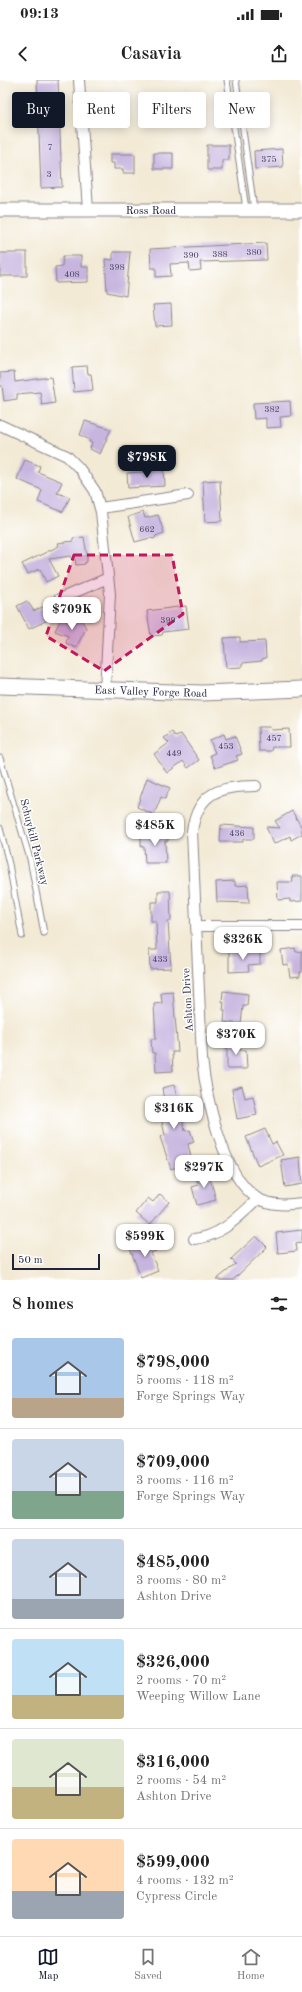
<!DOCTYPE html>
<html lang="en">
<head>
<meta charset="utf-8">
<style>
	body { margin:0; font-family:"Old Standard TT",serif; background:#f6f6f6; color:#222; height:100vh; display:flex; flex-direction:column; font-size:15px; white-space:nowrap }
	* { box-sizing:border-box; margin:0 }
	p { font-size:13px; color:#767676 }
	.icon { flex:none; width:22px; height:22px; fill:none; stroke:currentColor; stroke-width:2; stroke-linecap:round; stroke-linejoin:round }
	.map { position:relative; height:1200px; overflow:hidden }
	.side { display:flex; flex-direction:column; background:#fff; flex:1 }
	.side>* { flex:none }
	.hud { position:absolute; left:12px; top:12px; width:278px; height:36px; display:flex; gap:8px }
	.scale { position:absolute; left:12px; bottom:10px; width:88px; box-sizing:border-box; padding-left:4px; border:2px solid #22223b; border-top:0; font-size:11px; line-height:14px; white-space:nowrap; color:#22223b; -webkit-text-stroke:3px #fff; paint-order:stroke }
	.price { position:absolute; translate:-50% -34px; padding:0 9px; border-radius:8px; background:#fff; color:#222; font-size:13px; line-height:26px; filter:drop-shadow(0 1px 2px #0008) }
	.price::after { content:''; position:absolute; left:50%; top:24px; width:12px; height:9px; margin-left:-6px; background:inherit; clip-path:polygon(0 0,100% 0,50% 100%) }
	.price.on { background:#111827; color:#fff }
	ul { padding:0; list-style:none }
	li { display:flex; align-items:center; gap:12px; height:100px; padding:0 12px }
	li+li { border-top:1px solid #e0e0e0 }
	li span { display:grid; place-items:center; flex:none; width:112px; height:80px; border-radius:4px; color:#555 }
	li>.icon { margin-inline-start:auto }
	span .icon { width:48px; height:48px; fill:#fffc; stroke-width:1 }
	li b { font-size:17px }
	h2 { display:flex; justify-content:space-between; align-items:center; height:48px; padding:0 12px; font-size:17px }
	.pill { padding:0 14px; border-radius:4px; background:#fff; box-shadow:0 2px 10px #0003; font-size:14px; line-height:36px }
	.pill.on { background:#111827; color:#fff }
	.status { display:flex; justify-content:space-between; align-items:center; height:28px; padding:0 20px; background:#fff; direction:ltr }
	.status svg { height:11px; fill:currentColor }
	header { display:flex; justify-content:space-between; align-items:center; height:52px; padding:0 12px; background:#fff; font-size:18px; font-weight:700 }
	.menu { display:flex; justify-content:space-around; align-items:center; height:56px; border-top:1px solid #e0e0e0; background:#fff; font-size:11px; color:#767676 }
	.menu a { display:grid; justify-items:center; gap:2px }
	.menu .on { color:#111827 }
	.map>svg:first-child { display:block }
</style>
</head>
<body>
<div class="status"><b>09:13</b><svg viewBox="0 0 49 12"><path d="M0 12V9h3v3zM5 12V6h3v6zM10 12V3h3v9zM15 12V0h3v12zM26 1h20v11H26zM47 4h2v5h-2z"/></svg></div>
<header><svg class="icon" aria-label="back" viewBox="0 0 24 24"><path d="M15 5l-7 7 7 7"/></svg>Casavia<svg class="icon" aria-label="share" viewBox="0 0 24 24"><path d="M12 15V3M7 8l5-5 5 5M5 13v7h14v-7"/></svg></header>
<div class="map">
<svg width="302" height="1200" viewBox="0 0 302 1200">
	<rect width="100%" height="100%" fill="#fff"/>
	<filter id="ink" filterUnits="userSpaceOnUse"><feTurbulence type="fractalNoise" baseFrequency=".025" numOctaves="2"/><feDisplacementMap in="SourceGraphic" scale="8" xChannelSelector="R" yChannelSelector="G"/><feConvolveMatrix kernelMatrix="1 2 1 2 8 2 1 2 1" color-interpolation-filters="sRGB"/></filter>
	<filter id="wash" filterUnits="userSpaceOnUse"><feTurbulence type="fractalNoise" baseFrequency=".012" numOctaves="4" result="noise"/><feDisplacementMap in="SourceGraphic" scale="16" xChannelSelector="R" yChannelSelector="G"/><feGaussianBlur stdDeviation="0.9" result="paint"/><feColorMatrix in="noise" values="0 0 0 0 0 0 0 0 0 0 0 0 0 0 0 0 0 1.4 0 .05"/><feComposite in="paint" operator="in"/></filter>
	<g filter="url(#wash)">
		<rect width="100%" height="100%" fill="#f3ead5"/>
		<g id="blocks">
			<path fill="#c7b5df" d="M37,0H58L62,107L41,108Z
				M207,65H229V80H222V90H207Z
				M282,69L283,87L255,89L254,71Z
				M154,73H173V89H154Z
				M110,74H135V93H123V89H114V83H110Z
				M266,163L267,180L200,182L201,190L190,191L189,183L170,184L171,196L156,197V188H151L150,169Z
				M17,172H27V196H0V173H17Z
				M113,172H130L126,216L107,212L105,179L113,180Z
				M63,176H81V187H88V202L56,203L55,187L62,186Z
				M171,224L172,245L155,246L153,225Z
				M87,286L88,294H91L93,310L74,312L72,287Z
				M14,292L15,302L51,297L55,323L42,325L40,312L17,314V319L4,321L2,306H0V293Z
				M290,321L291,336L280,337L281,347L266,348V338L254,339L253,323Z
				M85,341L111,349L100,374L90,369L92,363L89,362L90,360L80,355Z
				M25,380L40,386L38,392L62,402L57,413L70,417L63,432L38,422L42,410L17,399Z
				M164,389L165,406L128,408L127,393L143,392V390Z
				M220,400L222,441L205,442L203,401Z
				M143,432L145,438L158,435L164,453L156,456L154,459L150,458L135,462L128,437Z
				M84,457L87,475V482H85V484L76,485L75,479H72L71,476L49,479L58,496L46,502L40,489L28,494L22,484L59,466L58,463L73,461V458Z
				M27,521L34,531L47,525L54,537L29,549L17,526Z
				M186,526L189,549L163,552L162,555L151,556L147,531Z
				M79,535L86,548L76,568L66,563L68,556L55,551L61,538L71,543L73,540L76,541Z
				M240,557V562L265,561L266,578L262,579V581L242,583V587L226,588L224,558Z
				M258,647H270L271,650L289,649L290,667H272L271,671H259Z
				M172,652L176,657L181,654L199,680L188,688L183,681L167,693L154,674L169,663L164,658Z
				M224,654L226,659L235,656L242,674L236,676L238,680L215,688L210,675L215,673L210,660Z
				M147,698L170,708L165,719L161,717L154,735L137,727Z
				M292,731L302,748V754L291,760L290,756L274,764L266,747L280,748L275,741Z
				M221,745L254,747V759H243V762H220Z
				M154,751H167L168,761H165L166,783H145L144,767H141V756H154Z
				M292,796H302V821L290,822V819L278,820L277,802H293Z
				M235,801V806L248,805L249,823L217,822L216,802Z
				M158,811H170L171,841H168L171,888L150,889L149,870H157L156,841H151V822H158Z
				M295,868L296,872L302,871V892H300V896L290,897L288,884L283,885L281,870Z
				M229,872H260V884L248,885L249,891L229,892Z
				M223,911L248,914L247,926H243L241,944L224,942L225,930H223L224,922H222Z
				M173,912L178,972H172L173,991L156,992L155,973H152L151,959H156L154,924L162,923L161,913Z
				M239,959V970H246L247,989H227V960Z
				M174,1005L185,1051L190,1050L194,1062L188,1064L192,1082L171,1089L160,1057L165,1055L157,1021L164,1020L162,1008Z
				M242,1006L245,1018L253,1016L257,1035L237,1039L232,1009Z
				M265,1049L272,1064L276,1062L283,1075L258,1086L246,1057Z
				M300,1077L302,1104L285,1107L281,1080Z
				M208,1090L216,1120L197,1125L192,1107L199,1105L195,1094Z
				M160,1114L169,1122L150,1145L136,1133L148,1118L153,1122Z
				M302,1150V1162L296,1163L297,1171L278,1173L276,1153Z
				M256,1156L267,1167L233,1200H216L236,1184L231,1179Z
				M152,1160L156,1171L151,1173L158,1191L141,1198L130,1168Z"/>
		</g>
	</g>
	<g filter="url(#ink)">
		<use href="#blocks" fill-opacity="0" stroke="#8a8688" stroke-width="1"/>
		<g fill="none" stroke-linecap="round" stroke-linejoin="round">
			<defs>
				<path id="service" d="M227,0L246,129
					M236,0L254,129
					M0,678L30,779L44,853
					M0,748L9,784L22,856"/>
				<path id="minor" d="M79,0L88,130
					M0,345L67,376L79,388L95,411L101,432L110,514L105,611
					M100,428L188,415
					M59,519L108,498
					M256,706C220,706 198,712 192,751L202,979C206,1016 223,1097 257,1118C271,1126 287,1125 302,1123
					M196,846H302
					M194,1159C222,1156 238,1137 258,1119"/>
				<g id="tertiary">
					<path id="s1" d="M0,130H302"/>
				</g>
				<g id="secondary">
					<path id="s2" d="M0,606L202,613L302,609"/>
				</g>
			</defs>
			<use href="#service" stroke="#8a8688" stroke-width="7"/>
			<use href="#minor" stroke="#8a8688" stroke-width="12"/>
			<use href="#tertiary" stroke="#8a8688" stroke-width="15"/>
			<use href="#secondary" stroke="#8a8688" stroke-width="17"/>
			<use href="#service" stroke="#fff" stroke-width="5"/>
			<use href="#minor" stroke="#fff" stroke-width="10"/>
			<use href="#tertiary" stroke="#fff" stroke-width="13"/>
			<use href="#secondary" stroke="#fff" stroke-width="15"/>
		</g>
	</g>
	<path fill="#c2185b" fill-opacity="0.2" stroke="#c2185b" stroke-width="3" stroke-dasharray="8 5" stroke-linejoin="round" d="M74,475H172L183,534L104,591L46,556Z"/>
	<g text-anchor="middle" stroke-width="3" stroke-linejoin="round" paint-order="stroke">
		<g font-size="9" fill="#4b4764">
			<text x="50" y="70">7</text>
			<text x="269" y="82">375</text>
			<text x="49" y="97">3</text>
			<text x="254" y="175">380</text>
			<text x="220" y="177">388</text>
			<text x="191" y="178">390</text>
			<text x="117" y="190">398</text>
			<text x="72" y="197">408</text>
			<text x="272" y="332">382</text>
			<text x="147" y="452">662</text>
			<text x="168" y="543">399</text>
			<text x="274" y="661">457</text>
			<text x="226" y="669">453</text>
			<text x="174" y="676">449</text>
			<text x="237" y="756">436</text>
			<text x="160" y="882">433</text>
		</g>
		<g font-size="11" fill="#22223b" stroke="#fff">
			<text dy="4" stroke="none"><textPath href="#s1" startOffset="151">Ross Road</textPath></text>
			<text dy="4" stroke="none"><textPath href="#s2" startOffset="151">East Valley Forge Road</textPath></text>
			<text transform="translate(35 762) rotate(76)" y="4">Schuykill Parkway</text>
			<text transform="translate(187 920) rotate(-93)" y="4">Ashton Drive</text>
		</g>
	</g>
</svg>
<div class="scale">50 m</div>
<b class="price on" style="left:147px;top:399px">$798K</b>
<b class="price" style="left:72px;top:551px">$709K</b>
<b class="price" style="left:155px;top:767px">$485K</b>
<b class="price" style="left:243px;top:881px">$326K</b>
<b class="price" style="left:236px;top:976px">$370K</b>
<b class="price" style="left:174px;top:1050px">$316K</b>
<b class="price" style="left:204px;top:1109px">$297K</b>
<b class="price" style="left:145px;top:1178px">$599K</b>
<div class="hud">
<a class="pill on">Buy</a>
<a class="pill">Rent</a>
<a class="pill">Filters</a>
<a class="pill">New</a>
</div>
</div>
<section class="side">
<h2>8 homes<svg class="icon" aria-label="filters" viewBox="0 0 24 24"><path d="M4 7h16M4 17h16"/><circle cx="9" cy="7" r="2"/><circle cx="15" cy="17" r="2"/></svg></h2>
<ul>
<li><span style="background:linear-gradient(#a9c7e8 75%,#b9a48a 0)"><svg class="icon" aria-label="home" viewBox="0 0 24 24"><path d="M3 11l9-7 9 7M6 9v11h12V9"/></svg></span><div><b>$798,000</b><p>5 rooms · 118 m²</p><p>Forge Springs Way</p></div></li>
<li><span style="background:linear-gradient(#c9d6e8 65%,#7fa58c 0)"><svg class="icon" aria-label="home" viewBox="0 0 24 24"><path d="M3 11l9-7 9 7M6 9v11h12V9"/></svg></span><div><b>$709,000</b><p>3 rooms · 116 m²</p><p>Forge Springs Way</p></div></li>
<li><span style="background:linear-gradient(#c9d6e8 75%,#9aa5b1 0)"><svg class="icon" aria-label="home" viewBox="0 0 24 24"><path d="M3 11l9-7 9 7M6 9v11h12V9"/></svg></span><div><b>$485,000</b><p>3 rooms · 80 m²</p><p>Ashton Drive</p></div></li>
<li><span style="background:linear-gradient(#bfe0f5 70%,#c2b280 0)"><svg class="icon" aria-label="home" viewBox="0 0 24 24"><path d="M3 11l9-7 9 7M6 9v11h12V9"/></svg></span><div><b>$326,000</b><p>2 rooms · 70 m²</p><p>Weeping Willow Lane</p></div></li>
<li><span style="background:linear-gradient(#dfe7d0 60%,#c2b280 0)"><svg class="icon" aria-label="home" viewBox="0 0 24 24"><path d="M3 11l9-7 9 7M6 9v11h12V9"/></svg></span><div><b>$316,000</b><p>2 rooms · 54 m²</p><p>Ashton Drive</p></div></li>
<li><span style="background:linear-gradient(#ffd9b3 65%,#9aa5b1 0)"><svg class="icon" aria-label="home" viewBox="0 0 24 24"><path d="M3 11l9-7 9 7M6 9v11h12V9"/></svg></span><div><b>$599,000</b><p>4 rooms · 132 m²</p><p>Cypress Circle</p></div></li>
</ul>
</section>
<nav class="menu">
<a class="on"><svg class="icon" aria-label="map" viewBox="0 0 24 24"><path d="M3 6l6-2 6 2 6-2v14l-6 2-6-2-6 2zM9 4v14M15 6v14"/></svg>Map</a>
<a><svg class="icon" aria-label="saved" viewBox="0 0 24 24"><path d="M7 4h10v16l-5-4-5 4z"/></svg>Saved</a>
<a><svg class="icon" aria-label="home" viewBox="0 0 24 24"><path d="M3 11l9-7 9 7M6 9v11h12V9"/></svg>Home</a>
</nav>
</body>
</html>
